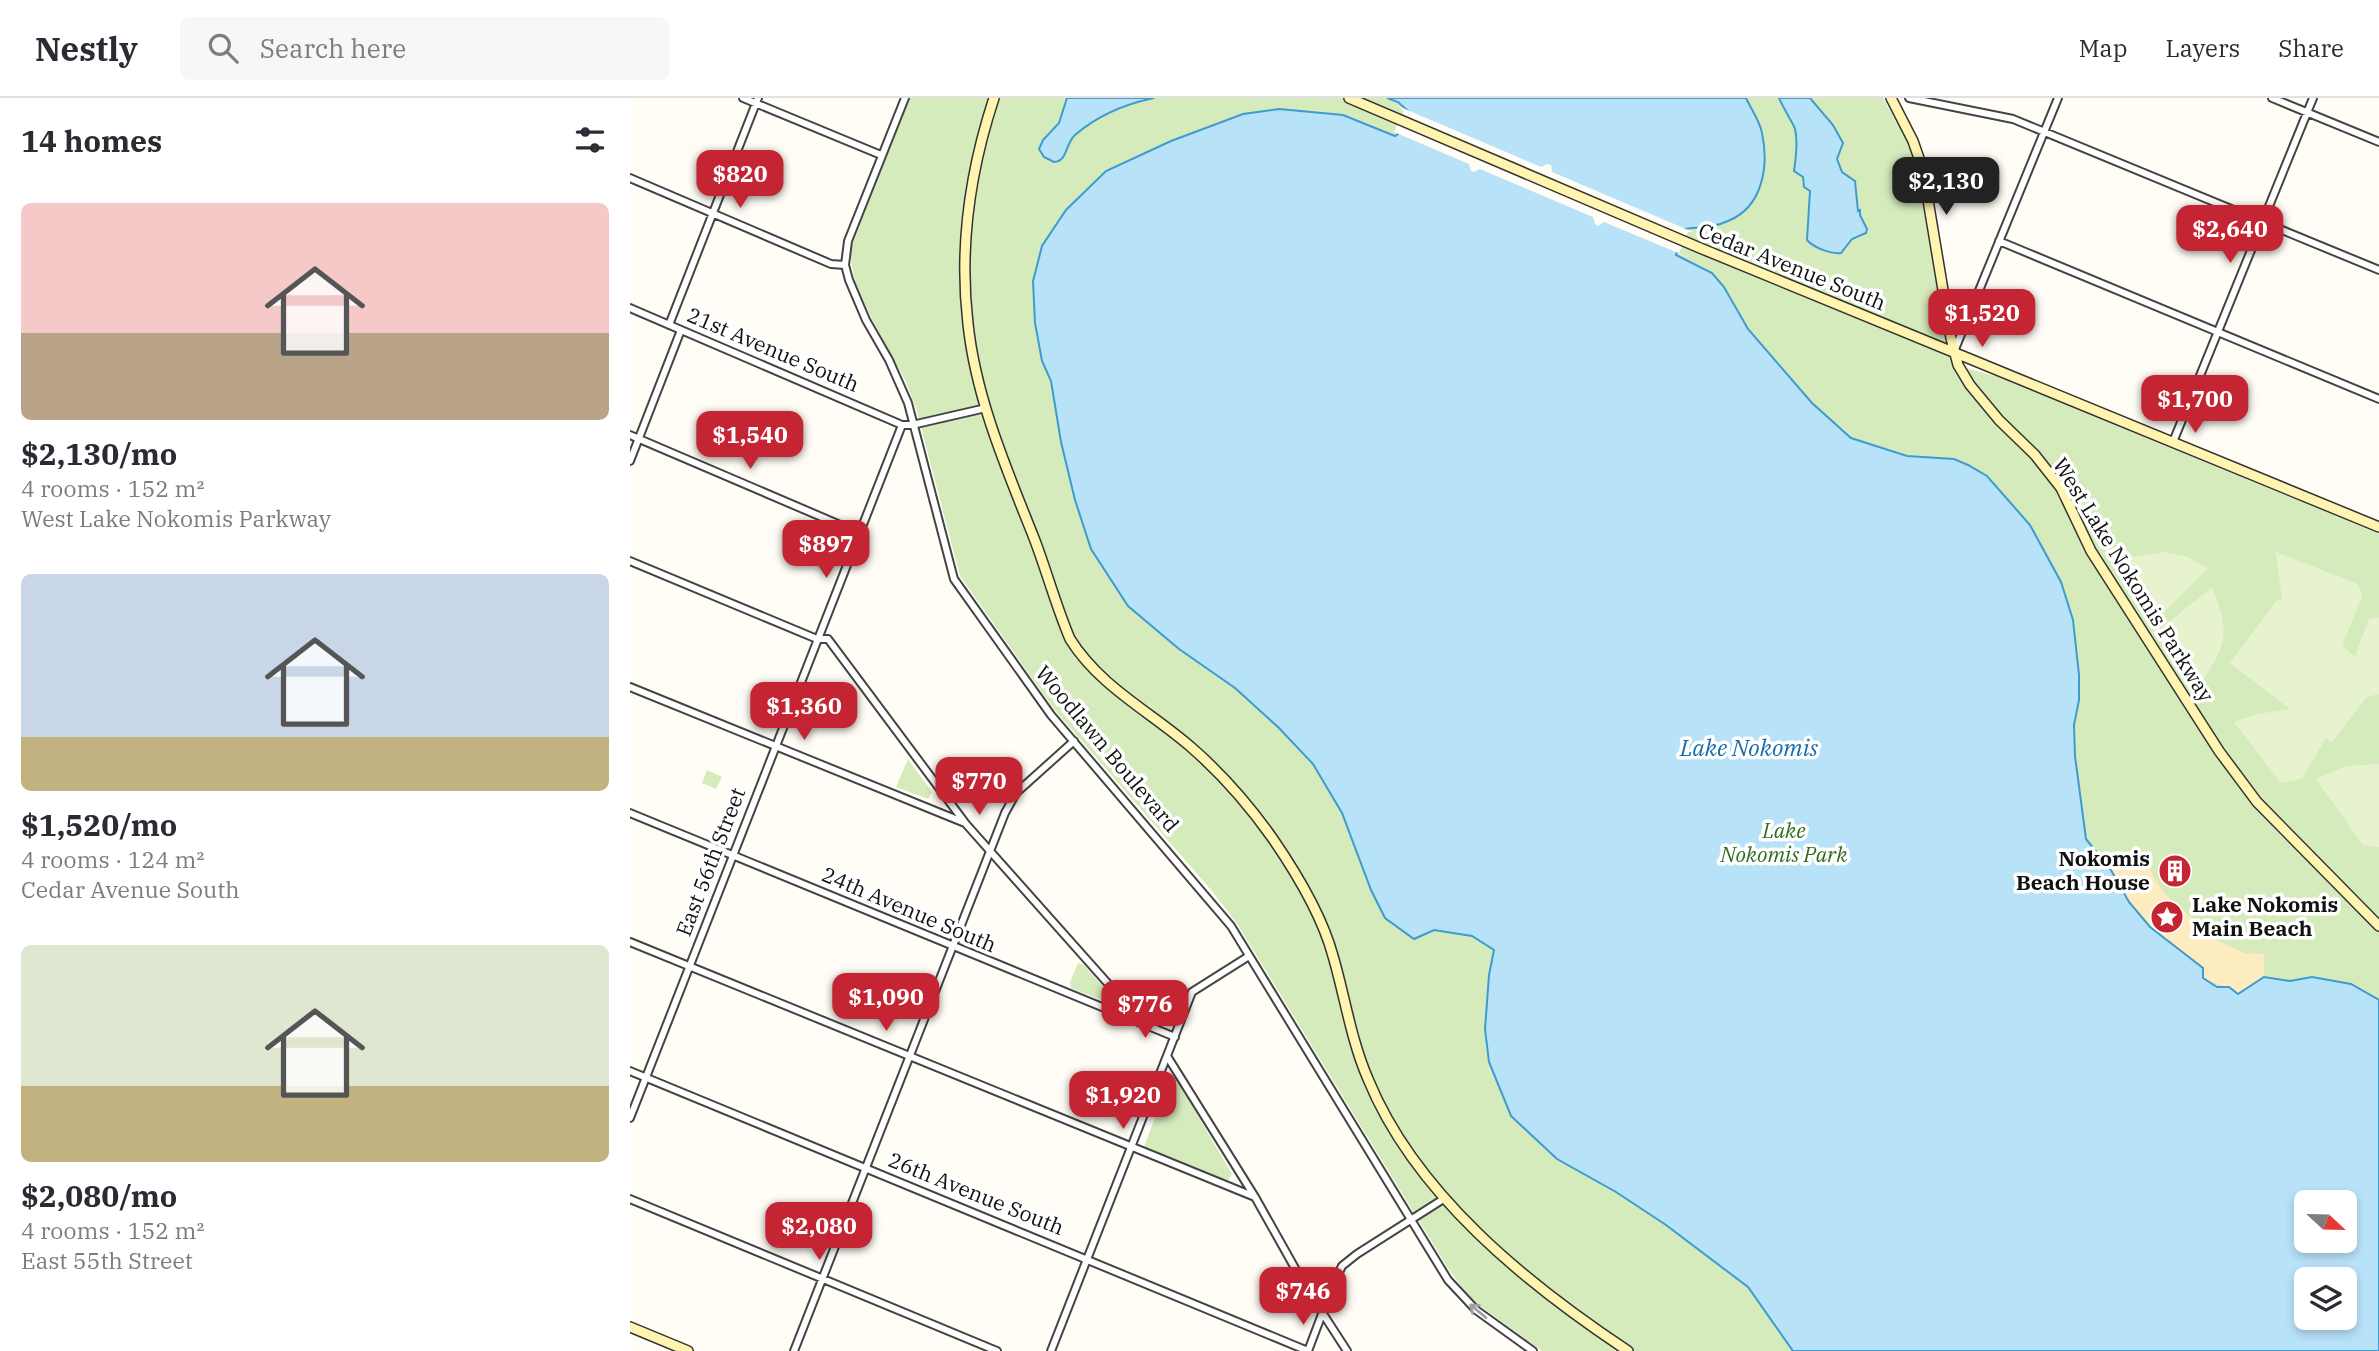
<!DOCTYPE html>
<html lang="en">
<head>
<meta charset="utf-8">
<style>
	body { margin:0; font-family:"IBM Plex Serif",serif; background:#f7f7f7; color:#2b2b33; height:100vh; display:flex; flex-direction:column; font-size:26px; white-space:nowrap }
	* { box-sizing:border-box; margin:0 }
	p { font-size:23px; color:#7c7c81 }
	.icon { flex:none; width:38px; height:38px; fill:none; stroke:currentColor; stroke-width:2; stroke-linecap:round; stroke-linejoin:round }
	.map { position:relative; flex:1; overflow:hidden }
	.side { display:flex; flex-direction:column; background:#fff; width:630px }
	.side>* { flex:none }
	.needle { width:46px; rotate:112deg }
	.buttons { position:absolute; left:1664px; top:1092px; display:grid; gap:14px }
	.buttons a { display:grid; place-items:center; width:63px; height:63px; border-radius:10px; background:#fff; box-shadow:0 4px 10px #0003; font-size:35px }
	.price { position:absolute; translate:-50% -60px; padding:0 16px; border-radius:14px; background:#c52432; color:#fff; font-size:23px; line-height:46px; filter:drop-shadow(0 2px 4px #0008) }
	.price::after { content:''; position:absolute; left:50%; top:42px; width:21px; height:16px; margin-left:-10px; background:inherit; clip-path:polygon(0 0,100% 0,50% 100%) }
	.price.active { background:#222; color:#fff }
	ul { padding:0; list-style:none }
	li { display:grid; align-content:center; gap:14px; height:371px; padding:0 21px }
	li span { display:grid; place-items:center; height:217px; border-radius:10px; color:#555 }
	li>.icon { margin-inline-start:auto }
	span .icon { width:126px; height:126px; fill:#fffc; stroke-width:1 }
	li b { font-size:30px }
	h2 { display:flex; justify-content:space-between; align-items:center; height:84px; padding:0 21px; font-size:30px }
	header { display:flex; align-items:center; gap:42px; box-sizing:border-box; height:98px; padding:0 35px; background:#fff; border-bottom:2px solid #e1e1e2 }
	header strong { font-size:33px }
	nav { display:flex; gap:38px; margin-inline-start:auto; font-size:24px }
	.search { width:490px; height:63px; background:#f7f7f7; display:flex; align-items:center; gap:18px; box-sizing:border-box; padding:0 24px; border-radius:10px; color:#7c7c81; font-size:26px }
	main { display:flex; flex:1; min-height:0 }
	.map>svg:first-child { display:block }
</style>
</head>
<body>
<header>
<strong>Nestly</strong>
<div class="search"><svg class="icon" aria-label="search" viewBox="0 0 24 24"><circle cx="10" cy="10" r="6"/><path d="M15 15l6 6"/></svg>Search here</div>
<nav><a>Map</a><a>Layers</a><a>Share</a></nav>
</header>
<main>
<section class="side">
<h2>14 homes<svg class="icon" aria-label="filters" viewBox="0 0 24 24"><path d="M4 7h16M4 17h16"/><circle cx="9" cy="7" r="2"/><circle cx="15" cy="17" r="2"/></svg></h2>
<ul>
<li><span style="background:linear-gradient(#f6c9c9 60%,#b9a48a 0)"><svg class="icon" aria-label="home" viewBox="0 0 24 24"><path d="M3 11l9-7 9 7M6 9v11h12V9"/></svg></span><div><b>$2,130/mo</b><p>4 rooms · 152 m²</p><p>West Lake Nokomis Parkway</p></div></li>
<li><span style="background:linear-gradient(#c9d6e8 75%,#c2b280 0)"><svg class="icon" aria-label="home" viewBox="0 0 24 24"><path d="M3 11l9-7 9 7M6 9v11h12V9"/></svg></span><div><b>$1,520/mo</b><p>4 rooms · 124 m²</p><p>Cedar Avenue South</p></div></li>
<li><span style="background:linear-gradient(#dfe7d0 65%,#c2b280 0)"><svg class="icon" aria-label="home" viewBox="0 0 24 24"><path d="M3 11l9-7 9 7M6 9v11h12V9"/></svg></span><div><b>$2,080/mo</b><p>4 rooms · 152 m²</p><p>East 55th Street</p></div></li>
</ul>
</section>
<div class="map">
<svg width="1749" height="1253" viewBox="0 0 1749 1253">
	<rect width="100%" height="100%" fill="#fffdf5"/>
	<path fill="#d6ebbc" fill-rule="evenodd" d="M280,0H1253L1279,47L1288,80L1315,234L1325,267L1365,278L1749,436V1253H912L842,1202L819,1172L606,824L582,793L423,610L330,478L286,310L275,282L241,219L225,184L220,156L223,145ZM1676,1104H1715V1143H1676ZM1676,1181H1715V1220H1676Z
		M278,661L302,694L298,701L266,689Z
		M77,672L92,679L86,691L72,685Z
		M448,865L454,867L478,894L474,903L441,890L440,884Z
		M540,979H545L602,1076L597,1084L514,1049Z"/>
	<path fill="#fcecc0" d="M1509,752L1513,754L1524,780L1534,795L1586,842L1614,855L1634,856V879L1608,896C1597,887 1585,887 1573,880V870L1520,829L1499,804L1481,772Z"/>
	<path fill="#e7f2cf" d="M1534,454L1558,459L1578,470L1528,520L1522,517L1490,461Z
		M1646,454L1728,486L1732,498L1712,548L1725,558L1739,521L1749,519V596L1737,599L1702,644L1696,640L1672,681L1651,685L1604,624L1628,616L1660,611L1600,565L1648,501L1652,503Z
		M1582,489C1600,533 1598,545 1571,585L1532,534L1534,528Z
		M1749,666V749L1733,747L1686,681L1717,668Z"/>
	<path fill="#b8e2f8" stroke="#3e9bd0" stroke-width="2" fill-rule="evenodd" d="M437,0H524C495,6 467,18 445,37C435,46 438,63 424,64L414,59L409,51L413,42L429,25Z
		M757,0H1116C1121,11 1130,23 1132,35C1139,68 1133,109 1098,123C1083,130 1070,129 1055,131L1046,157L1082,175L1094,189L1118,231L1182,305L1221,340L1277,358L1324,361L1338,367L1357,378L1400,427L1431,484L1443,522L1449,577V602L1444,627L1445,658L1456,741L1481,772L1499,804L1520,829L1573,870V880L1587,889H1599L1608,896L1634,879L1660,883L1682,879L1721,886L1749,902V1253H1163L1118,1189L1036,1127L986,1094L927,1061L881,1018L859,964L855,931L859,877L864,852L842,838L804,832L784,841L755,820L741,792L712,715L683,666L649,630L605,590L549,551L498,508L461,451L445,402L431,344L421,283L412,263L405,225L403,183L412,148L436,112L476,73L541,43L613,16L649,11L713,17L765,38L768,36L778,13L768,4ZM1676,1104H1715V1143H1676ZM1676,1181H1715V1220H1676Z
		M1149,0H1180L1203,27L1213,45L1207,61L1212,74L1225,83L1228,113L1230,112V117L1237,131L1236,135L1222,141L1211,155C1201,156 1184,150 1177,142L1180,93L1174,89L1173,79L1164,73C1166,60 1168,43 1165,31C1164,27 1152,8 1149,0Z"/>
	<path fill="#fffdf5" d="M768,8L911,69L917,66L921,67L922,74L1063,134H1058L1049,155L1065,162L974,124L968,128L965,126L963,119L850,71L844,74L841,73L839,66L764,34L774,13Z"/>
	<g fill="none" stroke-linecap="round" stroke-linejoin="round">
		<defs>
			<path id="street" d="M113,0L251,57
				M275,0L218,143L215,167L219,182L236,222L259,262L278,305L324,481L421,617L601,828L818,1182L846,1212L903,1253
				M1279,0L1383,21L1749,172
				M1642,0L1749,44
				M0,80L201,166L215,167
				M1369,143L1749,301
				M0,210L272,327H282L356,310
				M39,227L128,0
				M1325,251L1428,0
				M0,337L229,435
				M1543,344L1683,0
				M0,363L51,232
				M0,463L187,541H198L336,726L481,889L494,907L495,919
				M0,589L335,725
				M0,715L545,939
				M0,844L625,1099
				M537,958L625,1099L675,1188L717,1253
				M0,973L678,1253
				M0,1020L272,327
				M0,1101L367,1253
				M164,1253L375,715L386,695L444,643
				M421,1253L562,894L619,858
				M678,1253L703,1187L712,1168L727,1156L815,1100"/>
			<path id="secondary" d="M364,0C340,73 329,150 338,226C346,301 377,372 404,440C417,474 426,508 440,541C470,589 521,614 562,650C593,677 619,707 643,741C667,776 692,817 703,858C715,899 721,942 738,981C785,1096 897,1186 998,1253
				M719,0L1070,150L1749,429
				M1261,0L1283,43L1293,72L1321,240L1328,267L1340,287L1369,322L1405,357L1431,390L1461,453L1589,653L1627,704L1749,828
				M0,1229L58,1253"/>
		</defs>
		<use href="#street" stroke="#444" stroke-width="10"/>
		<use href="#secondary" stroke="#333" stroke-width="12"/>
		<use href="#street" stroke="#fff" stroke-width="6"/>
		<use href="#secondary" stroke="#fff4b0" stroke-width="9"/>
	</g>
	<defs><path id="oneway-shaft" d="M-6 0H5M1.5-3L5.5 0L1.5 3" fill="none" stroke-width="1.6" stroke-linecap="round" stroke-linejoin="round" transform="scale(1.75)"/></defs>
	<use stroke="#a0a0a0" href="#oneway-shaft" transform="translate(848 1213) rotate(-140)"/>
	<defs>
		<symbol id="building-disc" viewBox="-11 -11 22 22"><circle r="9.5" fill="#c52432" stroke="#fff"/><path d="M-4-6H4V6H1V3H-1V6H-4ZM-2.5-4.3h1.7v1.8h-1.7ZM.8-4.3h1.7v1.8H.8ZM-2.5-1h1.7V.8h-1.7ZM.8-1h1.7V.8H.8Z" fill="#fff"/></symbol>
		<symbol id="sight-disc" viewBox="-11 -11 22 22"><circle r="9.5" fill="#c52432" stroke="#fff"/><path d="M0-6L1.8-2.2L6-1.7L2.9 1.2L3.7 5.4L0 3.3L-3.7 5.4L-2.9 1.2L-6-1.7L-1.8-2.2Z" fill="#fff"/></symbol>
	</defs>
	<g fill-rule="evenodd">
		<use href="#building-disc" x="1526" y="754" width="38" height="38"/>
		<use href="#sight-disc" x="1518" y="800" width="38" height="38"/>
	</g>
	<g text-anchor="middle" stroke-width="7" stroke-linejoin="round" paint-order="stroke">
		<g font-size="21" fill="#111" stroke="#fff">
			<text transform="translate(1162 169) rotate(22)" y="7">Cedar Avenue South</text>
			<text transform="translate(143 252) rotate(23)" y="7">21st Avenue South</text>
			<text transform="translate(1503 482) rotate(58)" y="7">West Lake Nokomis Parkway</text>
			<text transform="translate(477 651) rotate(50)" y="7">Woodlawn Boulevard</text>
			<text transform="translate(81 764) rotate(-69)" y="7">East 56th Street</text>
			<text transform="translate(279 812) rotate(23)" y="7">24th Avenue South</text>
			<text transform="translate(346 1096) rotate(22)" y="7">26th Avenue South</text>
		</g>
		<g font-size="21" font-style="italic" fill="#316c1e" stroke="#fff">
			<text x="1154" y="740">Lake<tspan x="1154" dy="24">Nokomis Park</tspan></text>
		</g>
		<g font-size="21" font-weight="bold" fill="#111" stroke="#fff" text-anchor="end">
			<text x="1520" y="768">Nokomis<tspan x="1520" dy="24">Beach House</tspan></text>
			<text x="1562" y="814" text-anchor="start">Lake Nokomis<tspan x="1562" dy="24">Main Beach</tspan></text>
		</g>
		<g font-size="23" font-style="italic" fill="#166da7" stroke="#fff">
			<text x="1119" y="658">Lake Nokomis</text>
		</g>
	</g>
</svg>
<div class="buttons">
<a><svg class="needle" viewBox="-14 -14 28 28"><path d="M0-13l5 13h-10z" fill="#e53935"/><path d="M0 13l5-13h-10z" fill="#7c7c81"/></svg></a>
<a><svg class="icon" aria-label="layers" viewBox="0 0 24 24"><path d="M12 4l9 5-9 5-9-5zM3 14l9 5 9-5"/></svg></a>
</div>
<b class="price" style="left:110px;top:112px">$820</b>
<b class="price active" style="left:1316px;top:119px">$2,130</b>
<b class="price" style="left:1600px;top:167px">$2,640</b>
<b class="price" style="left:1352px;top:251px">$1,520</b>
<b class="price" style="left:1565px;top:337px">$1,700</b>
<b class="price" style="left:120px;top:373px">$1,540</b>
<b class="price" style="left:196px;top:482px">$897</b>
<b class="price" style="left:174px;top:644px">$1,360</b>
<b class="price" style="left:349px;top:719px">$770</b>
<b class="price" style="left:256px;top:935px">$1,090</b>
<b class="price" style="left:515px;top:942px">$776</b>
<b class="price" style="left:493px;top:1033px">$1,920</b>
<b class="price" style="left:189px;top:1164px">$2,080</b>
<b class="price" style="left:673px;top:1229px">$746</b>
</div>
</main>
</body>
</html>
